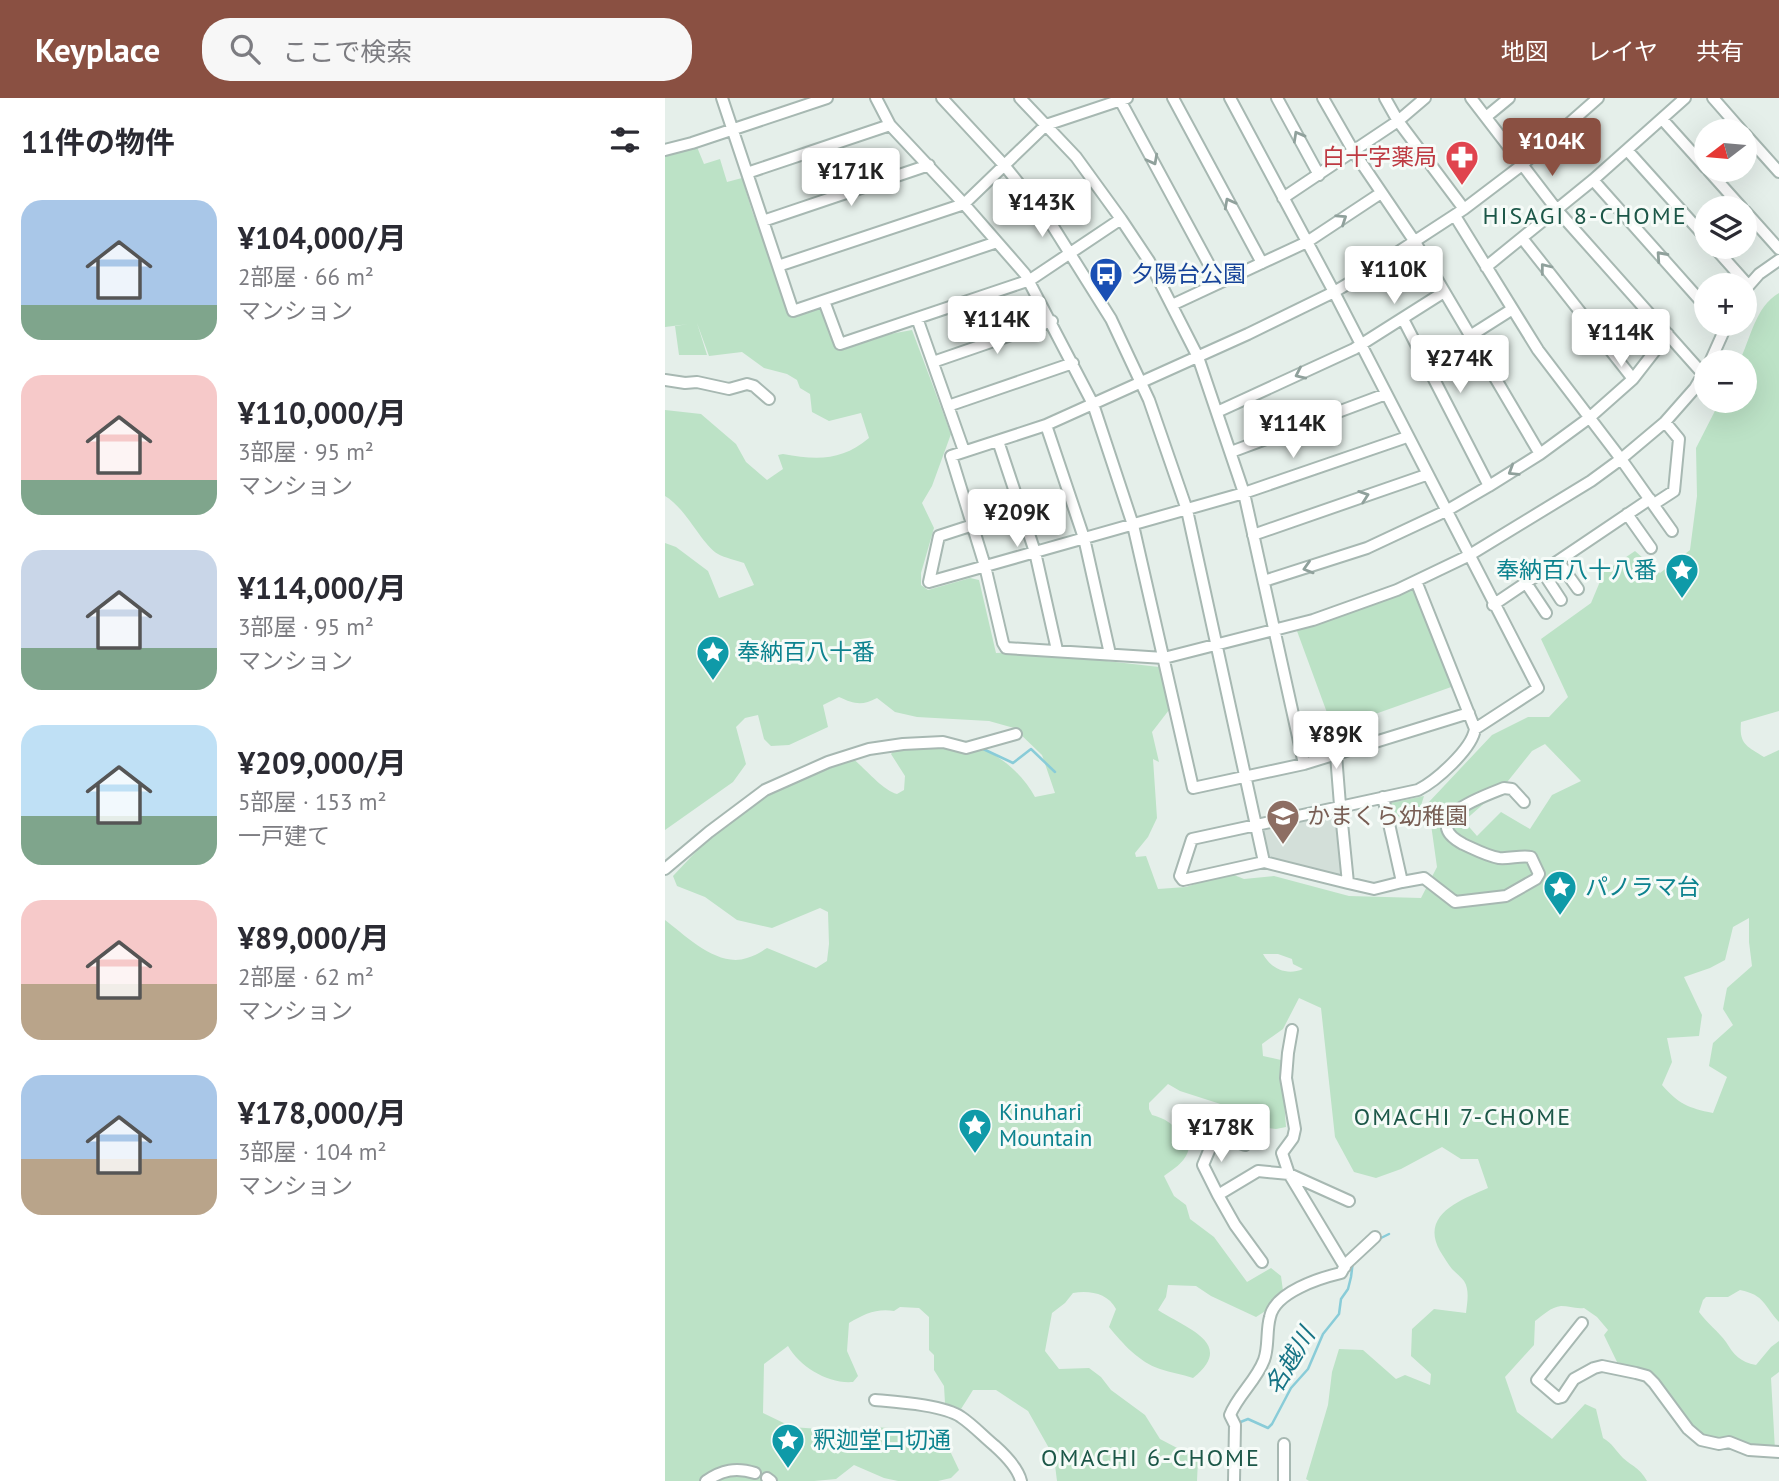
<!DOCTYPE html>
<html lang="ja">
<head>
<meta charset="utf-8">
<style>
	body { margin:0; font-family:"PT Sans","Noto Sans JP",sans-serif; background:#f7f7f7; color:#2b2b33; height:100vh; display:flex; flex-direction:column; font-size:26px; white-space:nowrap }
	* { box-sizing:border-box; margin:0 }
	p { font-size:23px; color:#7c7c81 }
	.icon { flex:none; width:38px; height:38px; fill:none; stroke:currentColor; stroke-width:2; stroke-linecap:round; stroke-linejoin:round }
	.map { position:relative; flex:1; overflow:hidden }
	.drawer { display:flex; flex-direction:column; background:#fff; width:665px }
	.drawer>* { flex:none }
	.needle { width:46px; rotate:254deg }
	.fabs { position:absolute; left:1029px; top:21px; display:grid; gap:14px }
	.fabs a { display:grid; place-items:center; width:63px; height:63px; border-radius:50%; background:#fff; box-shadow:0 7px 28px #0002; font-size:35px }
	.price { position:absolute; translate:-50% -60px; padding:0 16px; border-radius:7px; background:#fff; color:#222; font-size:23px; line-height:46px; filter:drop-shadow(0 2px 4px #0008) }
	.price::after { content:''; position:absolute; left:50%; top:42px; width:21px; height:16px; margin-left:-10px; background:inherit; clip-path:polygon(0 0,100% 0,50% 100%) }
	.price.on { background:#8a5042; color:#fff }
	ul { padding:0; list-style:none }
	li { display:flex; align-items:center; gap:21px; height:175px; padding:0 21px }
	li span { display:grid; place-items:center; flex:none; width:196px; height:140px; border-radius:21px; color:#555 }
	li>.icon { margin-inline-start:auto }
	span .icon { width:84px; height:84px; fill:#fffc; stroke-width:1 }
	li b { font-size:30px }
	h2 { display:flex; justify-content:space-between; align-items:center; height:84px; padding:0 21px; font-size:30px }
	header { display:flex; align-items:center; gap:42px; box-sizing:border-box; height:98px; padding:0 35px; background:#8a5042; color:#fff }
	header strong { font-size:33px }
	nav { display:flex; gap:38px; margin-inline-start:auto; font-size:24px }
	.search { width:490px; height:63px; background:#f7f7f7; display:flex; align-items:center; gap:18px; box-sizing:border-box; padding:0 24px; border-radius:28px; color:#7c7c81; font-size:26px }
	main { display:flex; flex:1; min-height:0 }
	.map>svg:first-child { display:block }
</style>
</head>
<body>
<header>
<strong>Keyplace</strong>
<div class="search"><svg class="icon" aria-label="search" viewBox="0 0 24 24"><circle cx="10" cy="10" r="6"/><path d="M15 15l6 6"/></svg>ここで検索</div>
<nav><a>地図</a><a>レイヤ</a><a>共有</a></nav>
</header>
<main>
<section class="drawer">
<h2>11件の物件<svg class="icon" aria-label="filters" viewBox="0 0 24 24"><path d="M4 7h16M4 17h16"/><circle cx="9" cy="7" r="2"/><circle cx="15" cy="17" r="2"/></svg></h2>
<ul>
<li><span style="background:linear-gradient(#a9c7e8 75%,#7fa58c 0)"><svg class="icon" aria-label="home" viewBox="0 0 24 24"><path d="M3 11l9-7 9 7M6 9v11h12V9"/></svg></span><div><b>¥104,000/月</b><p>2部屋 · 66 m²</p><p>マンション</p></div></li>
<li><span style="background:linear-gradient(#f6c9c9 75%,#7fa58c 0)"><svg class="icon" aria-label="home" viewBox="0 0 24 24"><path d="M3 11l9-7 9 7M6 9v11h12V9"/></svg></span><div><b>¥110,000/月</b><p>3部屋 · 95 m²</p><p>マンション</p></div></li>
<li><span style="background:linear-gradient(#c9d6e8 70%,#7fa58c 0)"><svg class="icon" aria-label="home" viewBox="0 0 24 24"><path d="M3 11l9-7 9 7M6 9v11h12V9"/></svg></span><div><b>¥114,000/月</b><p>3部屋 · 95 m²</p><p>マンション</p></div></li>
<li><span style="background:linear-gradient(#bfe0f5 65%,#7fa58c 0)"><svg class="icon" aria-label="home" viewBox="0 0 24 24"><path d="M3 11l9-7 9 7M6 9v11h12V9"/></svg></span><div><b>¥209,000/月</b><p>5部屋 · 153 m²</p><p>一戸建て</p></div></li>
<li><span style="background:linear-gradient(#f6c9c9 60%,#b9a48a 0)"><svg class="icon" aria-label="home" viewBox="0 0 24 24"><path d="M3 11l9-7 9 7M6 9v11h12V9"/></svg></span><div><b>¥89,000/月</b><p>2部屋 · 62 m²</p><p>マンション</p></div></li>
<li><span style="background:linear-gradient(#a9c7e8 60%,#b9a48a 0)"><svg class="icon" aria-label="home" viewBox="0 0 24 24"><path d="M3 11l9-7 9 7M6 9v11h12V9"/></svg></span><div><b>¥178,000/月</b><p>3部屋 · 104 m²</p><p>マンション</p></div></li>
</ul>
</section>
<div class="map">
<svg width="1114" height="1383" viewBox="0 0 1114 1383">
	<rect width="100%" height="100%" fill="#e5efea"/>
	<path fill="#d3dfd9" d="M669,714L672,715L679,778L676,780L600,761L595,730Z"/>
	<path fill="#bce2c6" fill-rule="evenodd" d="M32,49L39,66L55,61L62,84L77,80L87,113L126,216L155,208L171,246L247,232L286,336L267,388L257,405L269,430L256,475V487L263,492L305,480L314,482L331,555L363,554L494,569L504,612L487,634L494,664L488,661L492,720L483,739L470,755L471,759L481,758L493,791L521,789L564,775L579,781L609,778L684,798L756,800L772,769L763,705L827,637L863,619H884L903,599L876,541L926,505L939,474L970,453L995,475L1025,452L1032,398L1031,350L1055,303H1080V264H1074C1086,240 1090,209 1114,195V613L1076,624C1074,646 1081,648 1099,659L1114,652V1224C1099,1208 1100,1197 1075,1192L1063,1199H1041L1038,1202L1034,1214C1042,1225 1054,1234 1061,1244C1069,1257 1075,1264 1091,1267L1106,1249L1114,1243V1274L1106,1280L1110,1352L1041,1340L1028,1329L983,1274L952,1264L939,1237L943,1232L932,1219L919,1210C910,1211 904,1208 896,1208C886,1209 878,1217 870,1223L869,1247L840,1279L852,1314L887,1341L920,1306L931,1311L938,1340C948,1346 950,1352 958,1360C968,1369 974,1369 982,1383H644L641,1381L663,1307L667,1274L674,1251L698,1252L731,1281L740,1277L765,1287L766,1276L746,1258L747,1231L769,1211L801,1215C802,1206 805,1192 799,1183C796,1179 791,1175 787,1171C783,1166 779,1159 775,1153C754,1116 798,1101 823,1090L813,1061H796L777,1049L736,1071L711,1080L689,1074L670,1039L656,910L634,900L618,931L597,946L598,958L616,962L621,1029L611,1031L583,1027L571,1011L515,993L503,986L484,1005V1011L487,1017C507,1022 514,1033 524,1049C522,1063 510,1070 499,1078L509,1098L521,1107L525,1121L549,1139L582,1184L606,1170L616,1178L618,1193L602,1212L591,1219L546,1198L531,1188L503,1187L501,1199L493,1212C520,1230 572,1245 528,1280C517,1276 506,1275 495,1271C474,1264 458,1246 444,1229L451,1211C443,1195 424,1192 408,1195L400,1205L387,1215L380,1253L394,1271L424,1270L436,1279L446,1292L480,1317L495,1341L533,1361L532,1383H392L389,1359L363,1313L331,1292H308L296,1311L280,1305L279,1288L269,1272V1257L264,1252V1219L254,1210L235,1209L229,1213C212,1210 199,1216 184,1225L182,1253L193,1278L188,1284C163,1286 135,1269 123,1248L99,1266L98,1315L127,1329L181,1333L210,1329L236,1331L285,1353L294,1372L286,1380L273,1383H233L219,1380L189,1367L171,1381L149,1383H0V822C21,838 53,870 82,860C89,858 96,854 102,850L151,870L162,863L164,846L163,814L155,810L107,830L72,822L40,799L12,788L8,778L73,709L109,683L187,660C201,671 217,692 232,696L239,692L240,678L226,656L232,648C252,649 291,645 308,649C334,654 358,677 370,699L390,695L377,657L349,630L324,623L252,619L230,614L212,600C197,608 189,606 174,599L158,607L163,629L124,647L106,648L99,641L93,617L80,620L71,629L81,666L68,684L0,732V445L11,449L43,473L54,500L89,487L79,465C71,462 60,460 53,456C36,446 22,411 0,398V312L36,316L71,346L81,364L102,382L118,371L113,357L118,356C152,362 177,363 204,340L196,315L164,323L147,314L145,296L135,290L132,282L122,276L99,270L77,254L44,258L32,225L42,257H14L10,228L24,226L0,229V56ZM880,646L916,683L887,697L865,731L836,714L812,738L799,723L839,688L867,653ZM1084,820V844L1087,868L1062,890L1058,911L1068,927L1048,945L1044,968L1062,979L1048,1015C1023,1010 1014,1006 997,987L1007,964L1002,940L1034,938L1037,917L1019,879L1045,870L1060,862L1068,829ZM598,856H613L627,861L628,866L638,871C622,878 606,871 598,856Z
		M749,489L789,588L668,631L632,533Z
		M759,698L754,714L727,720L725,705Z"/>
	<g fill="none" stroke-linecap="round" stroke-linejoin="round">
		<path stroke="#89ccd8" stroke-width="2.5" d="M316,650L348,665L366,651L390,674
			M714,1141L724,1136
			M573,1325L583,1321L603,1330L607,1326L626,1290L643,1271L658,1236L674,1216L676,1201L683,1191L686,1179L688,1163"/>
		<defs>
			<path id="minor" d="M57,0L128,213L332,144
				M211,0L225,27L299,106L360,176L428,306L468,427L528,690L639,666L804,615
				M277,0L339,67L387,127L446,221L484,302L522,412L599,764
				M355,0L411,59L456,121L484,163L533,259L579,395L639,666
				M508,0L597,165
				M565,0L669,194L873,590L810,631
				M612,0L654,77
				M658,0L689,54L750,144L875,356
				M720,0L733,23L799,111
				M806,0L892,112L1038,276
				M933,0L857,67L799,111L701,175L669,194L583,236L381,327L286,358L320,468L338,545L341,550L499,560L648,522L732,492L803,458L926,383L956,361L1000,324L1030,290L1041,271
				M1048,0L1077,33
				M455,2L554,185
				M821,19L844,0
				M997,21L1041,70
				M1080,36L1114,74
				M0,52L27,45L162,0
				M962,52L1041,140
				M1043,72L1077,110
				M82,75L225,27
				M928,82L1041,209
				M618,100L733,23L760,0
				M1080,113L1114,151
				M790,118L873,252L956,361L1007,433
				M98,123L264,67
				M857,140L968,281
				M1049,149L1083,187
				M113,168L299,106L381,27L462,0
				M821,169L928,82L1020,0
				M1080,192L1094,176L1114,162
				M159,203L175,246L365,182L456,121
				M507,207L642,144L716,95
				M252,220L299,353
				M738,221L824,388
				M805,238L846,212
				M268,264L387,223
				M1045,264L1062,226
				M0,282L20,285L32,284L64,291L82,286L89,288L104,301
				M283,308L408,265
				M552,314L689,251L779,194
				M381,327L419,440L445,556
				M333,343L370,454L392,552
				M566,354L721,296
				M989,406L1009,393L1014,341L1000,324
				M962,416L986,450
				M308,427L274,438L264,484L579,395L742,339
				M588,437L761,377
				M893,463L913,491
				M877,473L896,502
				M599,483L702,450L781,413L824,388L875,356L924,320L968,281L1003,236
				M861,485L881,515
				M828,507L985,401
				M671,657L675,707L676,715L683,785L599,764L518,782L515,778L527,741L753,692C771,683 807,651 810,631L751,483
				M0,771L44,734L100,692L163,664L204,651L238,646L278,644L301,650L351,636
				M737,784L759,780L790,804L841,798L871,781L874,776L866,759C856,757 845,761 834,760C822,758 809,751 798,746C751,721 819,698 839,690L847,691L859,704
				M683,785L709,791L737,784L718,699
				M627,932L623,955L621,980L630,1031L628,1040L617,1055L624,1076L684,1103
				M553,1097L538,1067L551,1036L580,1047
				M597,1164L570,1127L553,1097L593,1073L624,1076L680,1169
				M917,1225L872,1282L893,1300L897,1299L909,1281L929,1270L937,1268L971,1275L982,1278L989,1285L1023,1331L1036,1342L1054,1346L1064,1344L1084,1352L1114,1354
				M210,1302C232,1304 279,1307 296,1319C308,1327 319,1339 330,1348C340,1357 353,1370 356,1383
				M102,1380L106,1383
				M41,1383C57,1372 71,1369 90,1375
				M569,1383L570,1327L565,1317C573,1297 591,1283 599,1262C604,1249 601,1233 605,1219C610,1194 655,1180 676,1175L681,1166L710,1139
				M619,1383V1346"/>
		</defs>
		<use href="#minor" stroke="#a7b8b2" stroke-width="14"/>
		<use href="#minor" stroke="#fff" stroke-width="10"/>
	</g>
	<defs><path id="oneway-chevron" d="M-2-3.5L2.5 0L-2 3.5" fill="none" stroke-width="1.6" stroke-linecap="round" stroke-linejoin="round" transform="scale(1.75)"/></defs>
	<g stroke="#90a19c">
		<use href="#oneway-chevron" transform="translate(633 38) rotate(-119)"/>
		<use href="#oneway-chevron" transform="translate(488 62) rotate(62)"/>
		<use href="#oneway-chevron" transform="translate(564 105) rotate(-118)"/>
		<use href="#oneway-chevron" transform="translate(677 121) rotate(-34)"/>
		<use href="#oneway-chevron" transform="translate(996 158) rotate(-132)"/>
		<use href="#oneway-chevron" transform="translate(880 170) rotate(-128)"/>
		<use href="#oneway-chevron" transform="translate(635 276) rotate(155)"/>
		<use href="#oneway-chevron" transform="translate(848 373) rotate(148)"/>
		<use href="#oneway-chevron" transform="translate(699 398) rotate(-19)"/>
		<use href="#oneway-chevron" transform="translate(643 470) rotate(163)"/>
	</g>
	<defs>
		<symbol id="pharmacy-pin" viewBox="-11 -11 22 30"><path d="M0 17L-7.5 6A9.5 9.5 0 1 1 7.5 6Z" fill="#e0444e" stroke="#f6fbf8"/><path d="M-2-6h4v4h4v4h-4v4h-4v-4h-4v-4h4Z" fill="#fff"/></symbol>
		<symbol id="bus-pin" viewBox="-11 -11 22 30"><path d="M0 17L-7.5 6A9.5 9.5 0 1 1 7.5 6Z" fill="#1a4fb4" stroke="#f6fbf8"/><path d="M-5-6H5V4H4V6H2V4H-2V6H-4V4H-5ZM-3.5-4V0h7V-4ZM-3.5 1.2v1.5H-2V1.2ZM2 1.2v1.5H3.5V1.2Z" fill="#fff"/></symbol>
		<symbol id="sight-pin" viewBox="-11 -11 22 30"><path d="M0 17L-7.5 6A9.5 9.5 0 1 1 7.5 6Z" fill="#0f9aa8" stroke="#f6fbf8"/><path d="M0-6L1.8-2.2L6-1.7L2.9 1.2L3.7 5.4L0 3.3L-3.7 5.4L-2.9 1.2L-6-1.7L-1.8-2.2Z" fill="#fff"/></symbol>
		<symbol id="school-pin" viewBox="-11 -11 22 30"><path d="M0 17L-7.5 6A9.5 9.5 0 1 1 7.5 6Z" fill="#8d6e63" stroke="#f6fbf8"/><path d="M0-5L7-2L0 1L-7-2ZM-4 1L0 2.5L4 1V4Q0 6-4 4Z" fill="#fff"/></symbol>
	</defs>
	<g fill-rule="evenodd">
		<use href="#pharmacy-pin" x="778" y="40" width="38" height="52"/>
		<use href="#bus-pin" x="422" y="157" width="38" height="52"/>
		<use href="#sight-pin" x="998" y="453" width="38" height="52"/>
		<use href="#sight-pin" x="29" y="535" width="38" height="52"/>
		<use href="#school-pin" x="599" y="699" width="38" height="52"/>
		<use href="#sight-pin" x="876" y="770" width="38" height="52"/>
		<use href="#sight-pin" x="291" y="1008" width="38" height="52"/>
		<use href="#sight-pin" x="104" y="1323" width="38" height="52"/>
	</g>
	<g text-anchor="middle" stroke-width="6" stroke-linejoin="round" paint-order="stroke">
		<g font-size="23" fill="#be3a42" stroke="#f6fbf8" text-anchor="end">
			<text x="772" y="67">白十字薬局</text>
		</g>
		<g font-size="23" fill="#164399" stroke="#f6fbf8" text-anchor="start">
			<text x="466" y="184">夕陽台公園</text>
		</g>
		<g font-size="23" fill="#0d838f" stroke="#f6fbf8" text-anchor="start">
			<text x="992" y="480" text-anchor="end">奉納百八十八番</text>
			<text x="72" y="562">奉納百八十番</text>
			<text x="920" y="797">パノラマ台</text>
			<text x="334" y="1022">Kinuhari<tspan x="334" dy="26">Mountain</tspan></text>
			<text x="148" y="1350">釈迦堂口切通</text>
		</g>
		<g font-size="23" fill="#785e54" stroke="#f6fbf8" text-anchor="start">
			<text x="642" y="726">かまくら幼稚園</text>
		</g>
		<g font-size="24" letter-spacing="2" fill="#1c5748" stroke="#f6fbf8">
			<text x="920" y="126">HISAGI 8-CHOME</text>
			<text x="798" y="1027">OMACHI 7-CHOME</text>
			<text x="486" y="1368">OMACHI 6-CHOME</text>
		</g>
		<g font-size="24" font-style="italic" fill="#167385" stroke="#f6fbf8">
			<text transform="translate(625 1263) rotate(-59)" y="8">名越川</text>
		</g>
	</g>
</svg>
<div class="fabs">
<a><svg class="needle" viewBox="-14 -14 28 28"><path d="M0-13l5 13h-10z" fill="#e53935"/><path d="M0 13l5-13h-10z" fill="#7c7c81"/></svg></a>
<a><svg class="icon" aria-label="layers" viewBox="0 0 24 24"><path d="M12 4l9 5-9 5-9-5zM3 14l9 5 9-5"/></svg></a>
<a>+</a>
<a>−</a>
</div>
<b class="price on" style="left:887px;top:80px">¥104K</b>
<b class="price" style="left:186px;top:110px">¥171K</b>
<b class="price" style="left:377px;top:141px">¥143K</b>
<b class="price" style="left:729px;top:208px">¥110K</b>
<b class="price" style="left:332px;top:258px">¥114K</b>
<b class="price" style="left:956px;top:271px">¥114K</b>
<b class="price" style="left:795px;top:297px">¥274K</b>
<b class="price" style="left:628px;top:362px">¥114K</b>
<b class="price" style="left:352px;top:451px">¥209K</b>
<b class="price" style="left:671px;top:673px">¥89K</b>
<b class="price" style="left:556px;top:1066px">¥178K</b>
</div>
</main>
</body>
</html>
